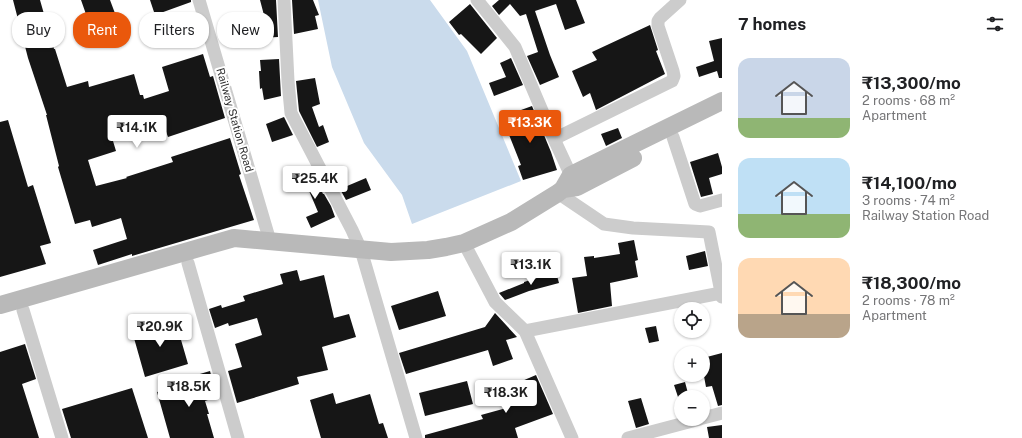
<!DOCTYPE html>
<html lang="en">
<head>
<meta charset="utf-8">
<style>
	body { margin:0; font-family:"Public Sans",sans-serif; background:#f2f2f2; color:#202124; height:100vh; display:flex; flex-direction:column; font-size:15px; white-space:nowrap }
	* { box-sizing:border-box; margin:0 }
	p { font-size:13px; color:#757577 }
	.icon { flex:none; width:22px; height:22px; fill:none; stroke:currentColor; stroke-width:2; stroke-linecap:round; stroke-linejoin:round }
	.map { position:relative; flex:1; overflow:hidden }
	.details { display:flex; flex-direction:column; background:#fff; width:300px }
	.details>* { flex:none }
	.hud { position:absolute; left:12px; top:12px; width:380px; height:36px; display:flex; gap:8px }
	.buttons { position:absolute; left:674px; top:302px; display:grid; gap:8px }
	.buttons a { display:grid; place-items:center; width:36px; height:36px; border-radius:50%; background:#fff; box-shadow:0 1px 3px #0004; font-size:20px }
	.price { position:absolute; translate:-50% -34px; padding:0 9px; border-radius:4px; background:#fff; color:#222; font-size:13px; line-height:26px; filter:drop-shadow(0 1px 2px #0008) }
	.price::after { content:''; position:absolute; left:50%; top:24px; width:12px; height:9px; margin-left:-6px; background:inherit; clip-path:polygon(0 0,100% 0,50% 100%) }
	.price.on { background:#ea580c; color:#fff }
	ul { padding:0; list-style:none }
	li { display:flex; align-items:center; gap:12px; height:100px; padding:0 16px }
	li span { display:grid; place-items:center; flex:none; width:112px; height:80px; border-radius:12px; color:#555 }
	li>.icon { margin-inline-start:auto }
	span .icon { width:48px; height:48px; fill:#fffc; stroke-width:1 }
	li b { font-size:17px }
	h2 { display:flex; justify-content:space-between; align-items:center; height:48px; padding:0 16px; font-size:17px }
	.pill { padding:0 14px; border-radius:16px; background:#fff; box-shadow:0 1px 3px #0004; font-size:14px; line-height:36px }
	.pill.on { background:#ea580c; color:#fff }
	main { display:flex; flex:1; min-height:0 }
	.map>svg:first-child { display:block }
</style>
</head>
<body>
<main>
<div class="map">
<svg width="722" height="438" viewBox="0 0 722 438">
	<rect width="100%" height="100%" fill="#fff"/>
	<path fill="#cadbec" d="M318,0H430L467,51L521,181L412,224L402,195L364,143L332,67Z"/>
	<path fill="#161616" d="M13,0H40L54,49H55L67,87L88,81L89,87L134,74L140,95H143L144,99L169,91L162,67L203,54L210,77L213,76L225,118L168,137L164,126L113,141L116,151L88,160L96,186L127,178L126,177L173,162L171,157L230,138L241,174L239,175L254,220L132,256V254L98,265L93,250L127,239L121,218L92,227L90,220L75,224L58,167L59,166L46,115H47L28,58Z
		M81,0H110L119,24L92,34L86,17H87Z
		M150,0H191V2L155,15Z
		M260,0H276L278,37L260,38L258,20L265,19Z
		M292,0H313L319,15L315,16L318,29L294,34Z
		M499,0H576L585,23L565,30L556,4L535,11L550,55L559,77L540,85L527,56L538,52L526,14L520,16L510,4L499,15L492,6Z
		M470,4L497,38L481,54L461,34L459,35L449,22Z
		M650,25L658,50L656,51L665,74L596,110L590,93L583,97L572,71L597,60L592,52Z
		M722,38V78H719L717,71L699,77L696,67L714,61L709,41Z
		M511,58L523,85L494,96L489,83L506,77L500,63Z
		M279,59L281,96L264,100L262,88L260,89L259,71H261L260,60Z
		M315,78L320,104L312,107L319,127L323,125L329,142L317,147L299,111L296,81Z
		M532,106L551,152L557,170L523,180L518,166L521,165L502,117Z
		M284,117L293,135L272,142L266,124Z
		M8,120L28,187L33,185L51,243L40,246L46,264L0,277V122Z
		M618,128L622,138L606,146L601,134Z
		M718,153L722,167V174L709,178L713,194L701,197L690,162Z
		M313,172L323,194H324L331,206L335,217L311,228L306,217L318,212L307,186L296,191L292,180Z
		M366,178L371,190L346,200L340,189Z
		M634,240L638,260L635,261L638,277L610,283L612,306L578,313L572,278L587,276L584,257L594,256V258L620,254L618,243Z
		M705,251L708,266L689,270L686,256Z
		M297,270L300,281L324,275L334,318L349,314L356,337L322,347L328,370L297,377L299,384L237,403L228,371L242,367L235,344L262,335L257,318L229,326L228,323L215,328L209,309L221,305L222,308L245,301L243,296L283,284L280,274Z
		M556,272L559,283L529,291L505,300L499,293L524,283V282Z
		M438,291L446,316L399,330L391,306Z
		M495,313L517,337L506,340L513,359L493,366L488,350L406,374L399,353L485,327Z
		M175,319L188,364L145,377L132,331Z
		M656,326L659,341L649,343L645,328Z
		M25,344L36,379L22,384L39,438H0V352Z
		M722,353V405L718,406L712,386L706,387L703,371V358Z
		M210,371L217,397L205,401L209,414H207L214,438H170L157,392L194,381L193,376Z
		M536,375L553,414L515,428L518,438H425V435L483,419L481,415L510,407L503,389Z
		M467,381L473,404L425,416L419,393Z
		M685,382L689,397H678L674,385Z
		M132,388L148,438H71L62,409Z
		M333,393L336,404L370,394L379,424L383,423L388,438H321L310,400Z
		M641,398L649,424L636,428L628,401Z
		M722,425V438H709L707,427Z"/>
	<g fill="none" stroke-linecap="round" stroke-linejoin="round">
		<path stroke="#ccc" stroke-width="13" d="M199,0L270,241
			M284,0L288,81L291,113L352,230L361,250L416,438
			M477,0L515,47L554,139L574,182
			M673,137L695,204L700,206L722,200
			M554,139L672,81L674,76L673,71L658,26V21L660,18L680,0
			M558,193L604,224L633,228L709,232L722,297
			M464,243L495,302L525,331L572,438
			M188,263L238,438
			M23,310L62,438
			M525,331L721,293
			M703,418L722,413
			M628,438L700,419"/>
		<path stroke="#b9b9b9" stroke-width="18" d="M563,189L577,187L633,158
			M0,305L234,238L391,252L428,250L446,247L464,243L511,222L558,193L563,189L571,175L722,101"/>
	</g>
	<g text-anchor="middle" stroke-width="4" stroke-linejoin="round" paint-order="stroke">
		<g font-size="11" fill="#2f2f2f" stroke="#fff">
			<text transform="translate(235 120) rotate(74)" y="4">Railway Station Road</text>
		</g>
	</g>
</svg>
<div class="buttons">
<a><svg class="icon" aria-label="locate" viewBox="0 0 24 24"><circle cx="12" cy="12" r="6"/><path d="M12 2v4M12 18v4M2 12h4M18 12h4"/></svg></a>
<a>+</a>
<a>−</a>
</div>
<b class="price on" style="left:530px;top:144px">₹13.3K</b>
<b class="price" style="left:137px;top:149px">₹14.1K</b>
<b class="price" style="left:315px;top:200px">₹25.4K</b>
<b class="price" style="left:531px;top:286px">₹13.1K</b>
<b class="price" style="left:160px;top:348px">₹20.9K</b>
<b class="price" style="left:189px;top:408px">₹18.5K</b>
<b class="price" style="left:506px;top:414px">₹18.3K</b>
<div class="hud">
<a class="pill">Buy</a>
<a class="pill on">Rent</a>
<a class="pill">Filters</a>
<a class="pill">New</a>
</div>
</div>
<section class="details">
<h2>7 homes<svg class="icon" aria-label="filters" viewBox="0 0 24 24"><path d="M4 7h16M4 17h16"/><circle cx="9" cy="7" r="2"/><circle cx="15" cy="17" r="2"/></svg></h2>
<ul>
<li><span style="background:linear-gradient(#c9d6e8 75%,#8fb573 0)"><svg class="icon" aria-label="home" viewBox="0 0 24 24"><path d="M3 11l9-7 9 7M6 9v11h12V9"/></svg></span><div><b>₹13,300/mo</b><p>2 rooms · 68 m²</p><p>Apartment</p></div></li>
<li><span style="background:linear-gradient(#bfe0f5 70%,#8fb573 0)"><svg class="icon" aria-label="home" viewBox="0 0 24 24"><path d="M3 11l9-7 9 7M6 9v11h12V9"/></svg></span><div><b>₹14,100/mo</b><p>3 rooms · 74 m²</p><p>Railway Station Road</p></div></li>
<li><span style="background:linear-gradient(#ffd9b3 70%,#b9a48a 0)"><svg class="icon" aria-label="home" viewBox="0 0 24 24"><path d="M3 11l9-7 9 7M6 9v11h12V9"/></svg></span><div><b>₹18,300/mo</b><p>2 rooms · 78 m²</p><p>Apartment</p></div></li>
</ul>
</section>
</main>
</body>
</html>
